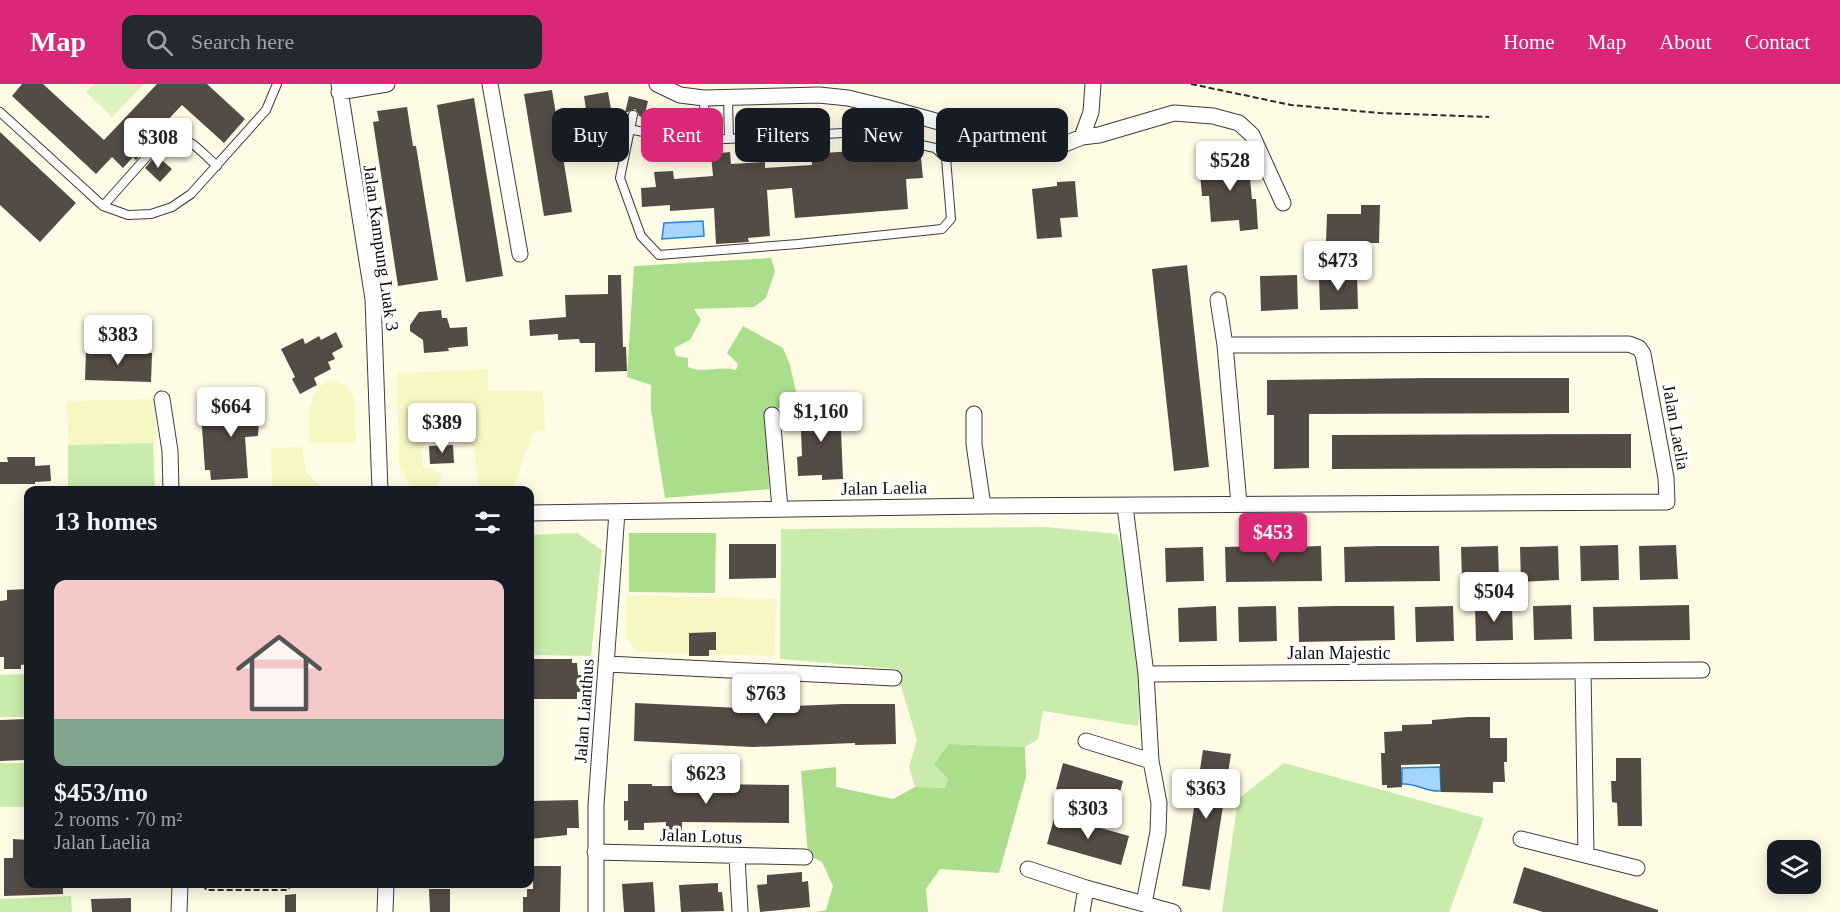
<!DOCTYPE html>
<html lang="en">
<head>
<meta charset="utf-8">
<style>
	body { margin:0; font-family:"Times New Roman",serif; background:#242831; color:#f1f3f6; height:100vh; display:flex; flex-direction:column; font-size:22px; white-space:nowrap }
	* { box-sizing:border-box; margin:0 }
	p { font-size:20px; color:#9ea1a6 }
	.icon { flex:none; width:33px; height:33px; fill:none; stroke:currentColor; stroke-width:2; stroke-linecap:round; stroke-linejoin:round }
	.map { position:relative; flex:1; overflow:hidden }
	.sheet { position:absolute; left:24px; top:402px; width:510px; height:402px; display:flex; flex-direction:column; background:#171b24; border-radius:12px; box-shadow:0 3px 15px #0003 }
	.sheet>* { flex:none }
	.guide { position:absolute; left:552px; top:24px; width:570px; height:54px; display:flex; gap:12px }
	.fabs { position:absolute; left:1767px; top:756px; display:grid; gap:12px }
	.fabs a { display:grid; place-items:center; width:54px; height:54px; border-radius:12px; background:#171b24; box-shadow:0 3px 15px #0003; font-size:30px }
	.price { position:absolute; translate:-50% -51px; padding:0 14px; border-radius:6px; background:#fff; color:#222; font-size:20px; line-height:39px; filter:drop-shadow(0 2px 3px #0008) }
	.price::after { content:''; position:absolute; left:50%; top:36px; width:18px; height:14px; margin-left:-9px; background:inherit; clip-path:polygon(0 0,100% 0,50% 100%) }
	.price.active { background:#db2777; color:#fff }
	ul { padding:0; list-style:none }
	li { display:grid; align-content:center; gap:12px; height:318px; padding:0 30px }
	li+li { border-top:2px solid #363941 }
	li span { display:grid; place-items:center; height:186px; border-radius:12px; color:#555 }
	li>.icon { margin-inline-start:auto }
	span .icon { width:108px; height:108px; fill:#fffc; stroke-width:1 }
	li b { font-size:26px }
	h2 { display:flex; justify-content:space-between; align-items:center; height:72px; padding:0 30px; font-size:26px }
	.pill { padding:0 21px; border-radius:12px; background:#171b24; box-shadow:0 3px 15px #0003; font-size:21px; line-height:54px }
	.pill.active { background:#db2777; color:#fff }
	header { display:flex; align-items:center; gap:36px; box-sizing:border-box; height:84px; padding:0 30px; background:#db2777; color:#fff }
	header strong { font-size:28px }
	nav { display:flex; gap:33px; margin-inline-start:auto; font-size:21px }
	.search { width:420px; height:54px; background:#242831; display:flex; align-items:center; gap:15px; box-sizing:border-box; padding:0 21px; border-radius:12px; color:#9ea1a6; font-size:22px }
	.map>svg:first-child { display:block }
</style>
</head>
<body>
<header>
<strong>Map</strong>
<div class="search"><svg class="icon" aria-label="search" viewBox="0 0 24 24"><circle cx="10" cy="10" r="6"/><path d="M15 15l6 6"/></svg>Search here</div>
<nav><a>Home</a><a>Map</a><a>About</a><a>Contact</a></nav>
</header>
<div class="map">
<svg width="1840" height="828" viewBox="0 0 1840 828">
	<rect width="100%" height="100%" fill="#fffce6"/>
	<path fill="#f7f7c4" d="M488,285V307H543L545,346L533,348L513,405L479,406L474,362L431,352L421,365L423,384H432L442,390L436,406H413L399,382L397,289Z
		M337,296L346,302L354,311L356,359H310L309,325L314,310L325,297Z
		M155,315L156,359L68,361L67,317Z
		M302,363L306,389L321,403L359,402L360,406H272L271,364Z
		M627,511L776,515L775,572L637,568L626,554Z"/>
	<path fill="#c9ecad" d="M153,359L155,406H68V361Z
		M1046,443L1117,450L1124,470L1141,612L1138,642L1043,627L1038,655L1025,663L950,660L948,695L946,704L915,703L909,683L917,656L896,585L780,575L781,445Z
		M577,449L602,466L591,572L530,571V451Z
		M28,590V633H0V591Z
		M0,679H28V723H0Z
		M1284,679L1484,734L1449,828H1222L1238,715Z
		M71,812L72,828H0V815Z"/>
	<path fill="#aade8b" d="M771,174L775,187L766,214L754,223L694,225L701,236L690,256L674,264L676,272L688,274V283C703,290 718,281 736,286L738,280L727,269L743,242L783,264L790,281L796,308L784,323L766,327L769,405L665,414L651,326V301L627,293L634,182Z
		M629,449H716L715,509L629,508Z
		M949,660L1025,663L1026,693L999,789L940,785L926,805L928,828H815L826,826L833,802L822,778L808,771L801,687L836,683V703L893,715L915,703L945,704L948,695L934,680Z"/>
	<path fill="#ddf3bf" d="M94,0H144L112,33L86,8Z"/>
	<path fill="#a5d5fc" stroke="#2684d9" stroke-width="1.5" d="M703,137L704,152L662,155L664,139Z
		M1440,683L1441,707C1424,708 1418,699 1402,700V684Z"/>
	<path fill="#534b45" d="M22,0H43L104,56L157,0H207L245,35L224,59L182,21L145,60L147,63L136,76L133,73L123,84L112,73L96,90L12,12Z
		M552,6L572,128L544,132L524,10Z
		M608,8L614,42L589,46L584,12Z
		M629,12L648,17L644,34L639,32L638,29L635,25L625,29Z
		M474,14L503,192L466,198L437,21Z
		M407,23L413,62H416L438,196L398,202L373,38L379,37L377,27Z
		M0,48L76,119L40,158L0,121Z
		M1229,57L1231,87L1249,85L1252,115H1256L1258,145L1240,147L1239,136L1211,138L1209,112H1202L1200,89L1216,88L1214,59Z
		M880,65L881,77L921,74L923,94L906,95L908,125L795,134L792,104L767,106L770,152L748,154L749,158L716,160L714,124L670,127V121L642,123L641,104L656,103L654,88L673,87L674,95L713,92L711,70L730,68L731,80L765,78V84L812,81L811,70Z
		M156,71L172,85L160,98L145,84Z
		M1075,97L1078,133L1060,134L1062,153L1037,155L1032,105L1057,102V98Z
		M1361,121H1380L1379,159H1364V164H1343V158H1326L1327,130H1361Z
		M1187,181L1209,383L1174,387L1152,185Z
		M608,191H621L623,263H626L627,287L595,288V259H580L579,255L558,256V250L530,252L529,236L566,233L565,211L608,210Z
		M1297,191L1298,225L1261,227L1260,192Z
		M1357,191L1358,225L1320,226L1319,192Z
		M441,226L442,234H447L450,244L467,243L468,262L448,264L449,267L424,269L423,256L410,247V241L419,228Z
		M336,248L343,263L332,269L335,275L328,278L331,285L314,294L317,301L300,310L292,295L295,293L281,265L303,254L305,260L319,252L321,256Z
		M86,267L152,269L151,298L85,296Z
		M1428,294H1569V329L1309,330V384L1274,385V331H1267V296Z
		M244,303H259V321H262L263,336H259L258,352L245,353L248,394L211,396L210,386H205L201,329L241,327V322H245Z
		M819,322H840L843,395L822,396V391L798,392L797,373L802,372L801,347H796L795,328L819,327Z
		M1631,350V384L1332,385V351Z
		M453,361L454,379L430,380L429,362Z
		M7,373H35V382L50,381L51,397L35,398V400H0V378H8Z
		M729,460H776V494L729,495Z
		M1618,461L1619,496L1581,497L1580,462Z
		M1676,461L1678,495L1640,496L1639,462Z
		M1263,462V464L1321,462L1322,497L1226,498L1225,463Z
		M1381,462H1439L1440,497L1345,498L1344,463Z
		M1498,462L1499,496L1462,497L1461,463Z
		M1558,462L1559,496L1521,498L1520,463Z
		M1203,463L1204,497L1166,498L1165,464Z
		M28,505V580L21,581V585H4V573H0V517L7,516V506Z
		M1512,521L1513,556L1476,557L1475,522Z
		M1571,521L1572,555L1534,556L1533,522Z
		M1689,521L1690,556L1594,557L1593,523Z
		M1216,522L1217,557L1179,558L1178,524Z
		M1276,522L1277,557L1239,558L1238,523Z
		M1335,522H1394L1395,556L1299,558L1298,523Z
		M1453,522L1454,557L1416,558L1415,523Z
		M716,548V566H709V572H689V549Z
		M530,575H572V579H577L578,591H590V607L577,608V615H530Z
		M635,619L740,624L843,620H895L896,660L855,661V659L753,663L634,657Z
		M1468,633H1490V654H1507V678H1504L1505,698H1493V709L1441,708L1440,680L1401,681L1402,703L1387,704V701H1382L1381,669H1385L1384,648L1402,647V641L1432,640V636Z
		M28,635V670H24V676L0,677V636Z
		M1203,666L1231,670L1210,806L1182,802Z
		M1616,674H1641L1642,742H1618L1617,719L1612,718L1611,697H1616Z
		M1063,679L1123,697L1116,723L1056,705Z
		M628,700H652V702H705V700L789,701V739L682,738V748H666V738L644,739V746H628V736L624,737V717H628Z
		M578,716L579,744H567V751L530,755V717Z
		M1055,731L1129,752L1121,781L1047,760Z
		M13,755L28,756V800H63V810L4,812V774H13Z
		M533,782H561L560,828H523V813H527V805H533Z
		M1524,783L1658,826V828H1543L1513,819Z
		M802,788V798L808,797L810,823L760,828L757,801L767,800V791Z
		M653,798L655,828H624L622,800Z
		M718,799V808H722L724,827L681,828L679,801Z
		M429,805H450V828H430Z
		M296,810V828H285V811Z
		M131,814V828H92L91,815Z"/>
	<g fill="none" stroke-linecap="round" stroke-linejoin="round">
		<defs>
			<path id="service" d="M704,14L705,56
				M728,14L729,55
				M0,28L103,122L128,131L151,130L172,123L191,110L266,26L277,0
				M629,45L687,57L863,48L935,64L946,74L951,135L942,145L798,160L659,171L641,152L620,94L633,31
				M103,122L159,59C185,43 198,66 217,82"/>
			<path id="minor" d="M339,0L373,215L380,406
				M490,0L520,170
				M657,0L680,11L704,14L819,11L848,14L885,23L1033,64L1060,62L1082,53L1091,28L1093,0
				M339,8L387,0
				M1082,53L1099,51L1174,29L1213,32L1239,39L1252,51L1283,119
				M1218,216L1225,261L1239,420
				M162,315L170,367L171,406
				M974,330V360L983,422
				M772,331L780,425
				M1125,422L1146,590L1702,586
				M530,429L983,422L1667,418L1666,394L1643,270L1639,264L1629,260L1225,261
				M607,580L894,594
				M1583,587L1586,771
				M1086,657L1151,677
				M1521,755L1637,784
				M595,768L805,773
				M737,773L740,828
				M1028,785L1086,804L1173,828
				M1144,819L1158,748L1159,719L1151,677L1146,590
				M179,828L180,800
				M385,828L386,800
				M596,828V721L617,428
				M1082,828L1086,804"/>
		</defs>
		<use href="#service" stroke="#3c3c3c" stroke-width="10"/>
		<use href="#minor" stroke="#3c3c3c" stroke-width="17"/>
		<path stroke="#2b2b2b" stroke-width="2" stroke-dasharray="6 3" stroke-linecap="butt" d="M1191,0L1291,21L1380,29L1489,33
			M204,800L206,806H288L291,800"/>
		<use href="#service" stroke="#fff" stroke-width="8"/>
		<use href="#minor" stroke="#fff" stroke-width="15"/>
	</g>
	<g text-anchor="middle" stroke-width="6" stroke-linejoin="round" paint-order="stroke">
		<g font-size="18" fill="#090909" stroke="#fff">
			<text transform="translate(381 164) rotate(82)" y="6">Jalan Kampung Luak 3</text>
			<text transform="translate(1676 343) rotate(80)" y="6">Jalan Laelia</text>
			<text transform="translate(884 404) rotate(-1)" y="6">Jalan Laelia</text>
			<text x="1339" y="575">Jalan Majestic</text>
			<text transform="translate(584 627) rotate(-86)" y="6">Jalan Lianthus</text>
			<text transform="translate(701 752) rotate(2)" y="6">Jalan Lotus</text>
		</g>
	</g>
</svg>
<div class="fabs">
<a><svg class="icon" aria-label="layers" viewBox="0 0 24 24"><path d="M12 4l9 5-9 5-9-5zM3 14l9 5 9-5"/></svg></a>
</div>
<b class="price" style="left:158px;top:85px">$308</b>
<b class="price" style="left:1230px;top:108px">$528</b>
<b class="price" style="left:1338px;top:208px">$473</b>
<b class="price" style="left:118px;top:282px">$383</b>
<b class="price" style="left:231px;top:354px">$664</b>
<b class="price" style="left:821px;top:359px">$1,160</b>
<b class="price" style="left:442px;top:370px">$389</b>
<b class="price active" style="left:1273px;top:480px">$453</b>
<b class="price" style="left:1494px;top:539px">$504</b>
<b class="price" style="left:766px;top:641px">$763</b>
<b class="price" style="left:706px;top:721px">$623</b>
<b class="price" style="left:1206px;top:736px">$363</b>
<b class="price" style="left:1088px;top:756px">$303</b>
<div class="guide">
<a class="pill">Buy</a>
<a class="pill active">Rent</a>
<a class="pill">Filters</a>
<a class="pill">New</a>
<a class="pill">Apartment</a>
</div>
<section class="sheet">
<h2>13 homes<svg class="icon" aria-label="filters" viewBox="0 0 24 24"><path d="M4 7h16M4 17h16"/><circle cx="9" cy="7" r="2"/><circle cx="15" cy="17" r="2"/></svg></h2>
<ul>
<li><span style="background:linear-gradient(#f6c9c9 75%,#7fa58c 0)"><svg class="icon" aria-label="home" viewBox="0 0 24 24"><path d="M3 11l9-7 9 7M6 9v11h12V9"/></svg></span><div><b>$453/mo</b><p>2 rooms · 70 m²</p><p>Jalan Laelia</p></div></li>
</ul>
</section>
</div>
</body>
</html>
